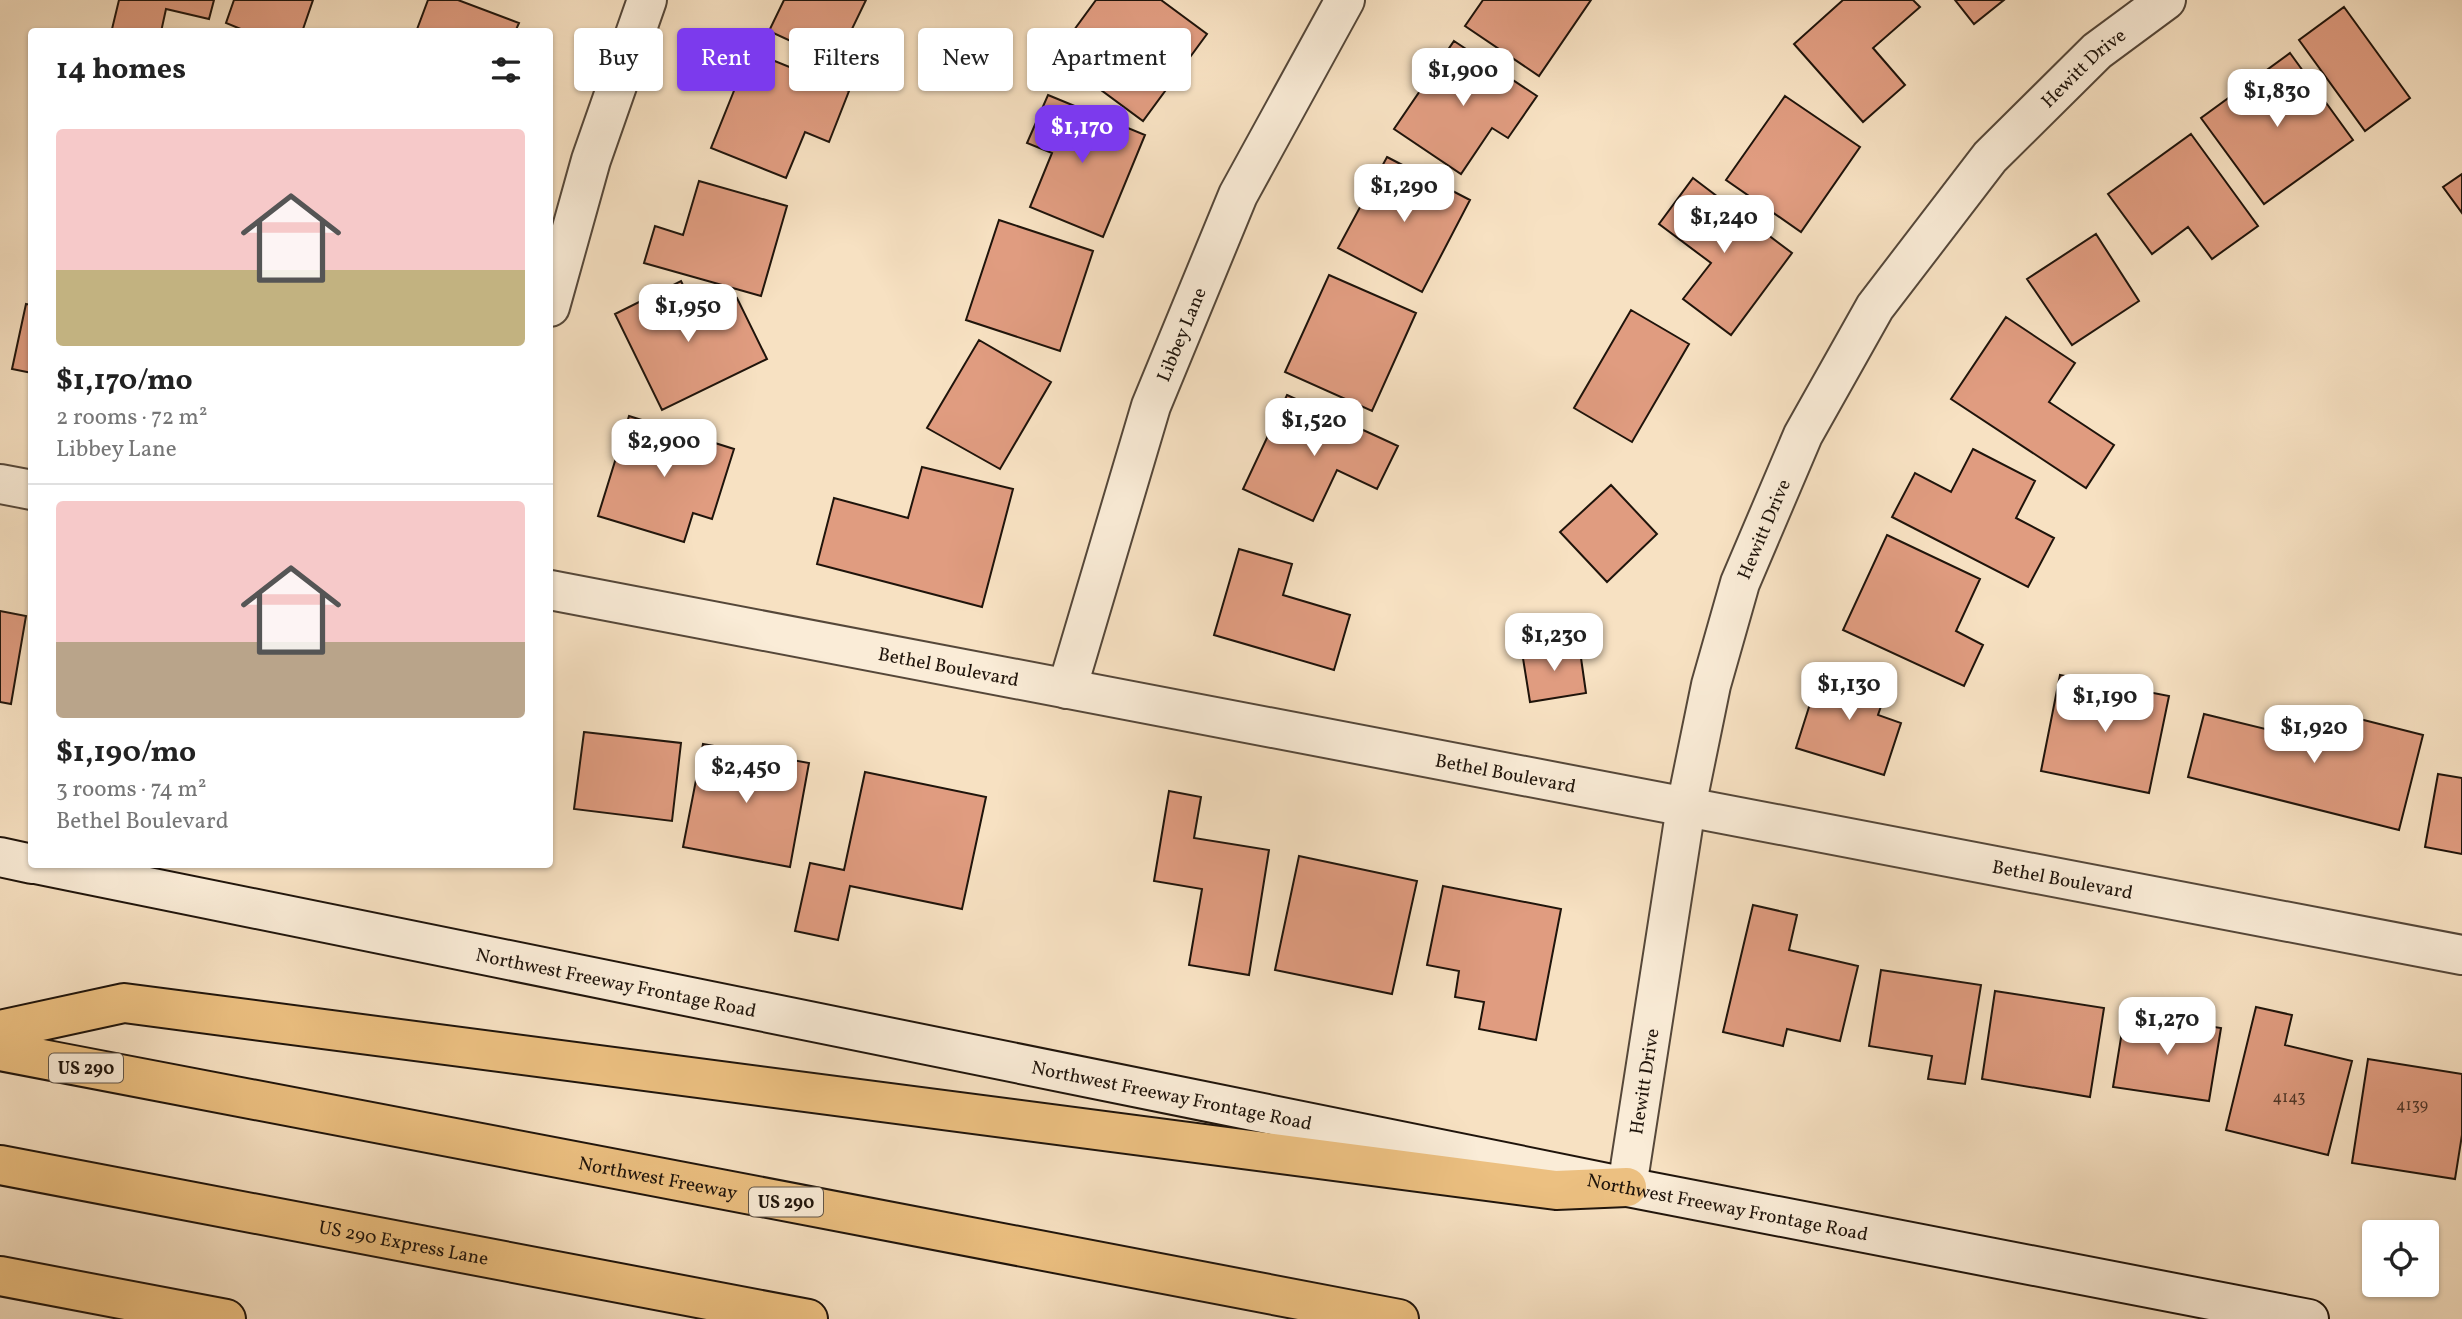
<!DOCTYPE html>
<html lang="en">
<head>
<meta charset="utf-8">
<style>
	body { margin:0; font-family:Vollkorn,serif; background:#f6f6f6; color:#222; height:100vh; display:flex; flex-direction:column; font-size:26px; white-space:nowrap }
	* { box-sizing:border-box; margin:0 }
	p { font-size:23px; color:#767676 }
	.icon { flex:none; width:38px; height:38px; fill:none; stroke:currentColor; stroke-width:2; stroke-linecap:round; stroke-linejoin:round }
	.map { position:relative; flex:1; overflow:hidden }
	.side { position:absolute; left:28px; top:28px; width:525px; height:840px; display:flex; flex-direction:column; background:#fff; border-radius:7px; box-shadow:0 2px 5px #0004 }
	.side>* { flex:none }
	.hud { position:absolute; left:574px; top:28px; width:665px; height:63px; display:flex; gap:14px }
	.buttons { position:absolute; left:2362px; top:1220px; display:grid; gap:14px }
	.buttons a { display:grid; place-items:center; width:77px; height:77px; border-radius:7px; background:#fff; box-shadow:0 2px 5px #0004; font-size:35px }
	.price { position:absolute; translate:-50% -60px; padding:0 16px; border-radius:14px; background:#fff; color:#222; font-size:23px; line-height:46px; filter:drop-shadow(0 2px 4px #0008) }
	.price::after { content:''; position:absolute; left:50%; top:42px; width:21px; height:16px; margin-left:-10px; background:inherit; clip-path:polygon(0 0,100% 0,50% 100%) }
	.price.selected { background:#7c3aed; color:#fff }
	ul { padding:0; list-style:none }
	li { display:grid; align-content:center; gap:14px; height:371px; padding:0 28px }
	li+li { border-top:2px solid #e0e0e0 }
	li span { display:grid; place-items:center; height:217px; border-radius:7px; color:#555 }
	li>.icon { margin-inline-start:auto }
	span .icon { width:126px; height:126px; fill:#fffc; stroke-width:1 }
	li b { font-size:30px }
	h2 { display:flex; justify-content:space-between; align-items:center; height:84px; padding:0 28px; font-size:30px }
	.chip { padding:0 24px; border-radius:7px; background:#fff; box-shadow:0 2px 5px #0004; font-size:24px; line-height:63px }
	.chip.selected { background:#7c3aed; color:#fff }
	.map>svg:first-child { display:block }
</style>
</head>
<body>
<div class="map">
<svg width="2462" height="1319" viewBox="0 0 2462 1319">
	<rect width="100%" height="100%" fill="#f7e1c2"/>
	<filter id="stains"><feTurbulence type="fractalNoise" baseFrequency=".00286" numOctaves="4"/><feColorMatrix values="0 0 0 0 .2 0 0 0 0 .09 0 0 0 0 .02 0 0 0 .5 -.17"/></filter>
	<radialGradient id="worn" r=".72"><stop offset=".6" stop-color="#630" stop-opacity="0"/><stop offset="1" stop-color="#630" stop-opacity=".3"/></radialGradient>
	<path fill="#e09c80" stroke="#1f140b" stroke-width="2" d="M119,0H214L209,19L166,9L161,32L112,29Z
		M234,0H313L302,32H248L226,23Z
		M428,0H458L519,23L515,32H416Z
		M784,0H866L836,62L769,31Z
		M1096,0H1161L1207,34L1143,121L1055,56Z
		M1483,0H1591L1539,76L1465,26Z
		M1843,0H1913L1920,7L1873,48L1905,85L1863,122L1794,44Z
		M1955,0H2004L1974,24Z
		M2344,7L2410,98L2365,131L2299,40Z
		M1454,41L1537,96L1508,138L1492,128L1461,174L1394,129Z
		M750,51L849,91L829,142L805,132L786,178L711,148Z
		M2290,53L2353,140L2264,204L2201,118Z
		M1048,95L1145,135L1103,237L1030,207L1052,153L1027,143Z
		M1785,96L1860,147L1801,232L1726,180Z
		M2191,134L2258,226L2212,259L2188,227L2152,254L2108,194Z
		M1387,157L1470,200L1422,292L1338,248Z
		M2462,174V213L2443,187Z
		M1693,178L1792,253L1731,335L1683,299L1711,263L1659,224Z
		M699,181L787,206L761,296L644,263L655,226L683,235Z
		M999,220L1093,251L1060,351L966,320Z
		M2096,234L2139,301L2072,345L2027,279Z
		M1329,275L1416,313L1372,411L1285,372Z
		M681,281L698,318L737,298L767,359L662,410L615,314Z
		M26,304L32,305V373L12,369Z
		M1631,310L1689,344L1632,442L1574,408Z
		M2006,317L2075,363L2049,402L2114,445L2086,488L1951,399Z
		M979,340L1051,382L1000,469L927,428Z
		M1287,395L1398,446L1377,489L1337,470L1313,521L1243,489Z
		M629,416L734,449L712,519L693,513L684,542L598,516Z
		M1973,449L2035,481L2016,518L2054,538L2028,587L1892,517L1915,473L1951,492Z
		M922,467L1013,489L982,607L817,564L834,498L908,518Z
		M1611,485L1657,534L1607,582L1560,532Z
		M1887,535L1980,579L1956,631L1983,645L1964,686L1843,630Z
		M1239,549L1292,564L1283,595L1350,615L1334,670L1214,635Z
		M0,611L26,616L11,704L0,702Z
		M1579,644L1586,693L1530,702L1522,652Z
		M1822,666L1888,686L1878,715L1901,723L1884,775L1796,748Z
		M2060,675L2169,696L2149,793L2041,771Z
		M2324,710L2423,735L2399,830L2188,777L2204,714L2315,741Z
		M584,732L681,743L672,821L574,809Z
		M703,744L809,763L790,867L683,847Z
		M865,772L986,797L962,909L850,886L838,940L795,931L810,863L844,870Z
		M2438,774L2462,778V854L2425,847Z
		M1169,791L1201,797L1194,838L1269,850L1249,975L1189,965L1202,889L1154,881Z
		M1299,856L1417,881L1392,994L1275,970Z
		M1443,886L1561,909L1536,1040L1479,1029L1484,1002L1455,997L1459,971L1427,965Z
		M1753,905L1797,915L1789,950L1858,966L1840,1041L1787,1029L1783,1046L1723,1032Z
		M1881,970L1981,985L1965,1084L1928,1079L1932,1056L1869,1046Z
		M1995,991L2104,1008L2090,1097L1982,1079Z
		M2256,1007L2292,1015L2285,1045L2352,1061L2328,1155L2226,1130Z
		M2125,1013L2221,1028L2209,1101L2113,1087Z
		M2368,1059L2462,1074V1135L2455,1179L2352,1163Z"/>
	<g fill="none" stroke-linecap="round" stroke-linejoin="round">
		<defs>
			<g id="minor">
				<path d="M550,307L591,160L647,0"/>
				<path d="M0,484L32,490"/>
				<path id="s1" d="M550,590L2462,955"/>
				<path id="s2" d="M1067,689L1151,406L1238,195L1345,0"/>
				<path id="s3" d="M1627,1187L1686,807L1711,685L1740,583L1803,435L1875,307L1990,157L2097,51L2166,0"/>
			</g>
			<g id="secondary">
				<path d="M0,857L32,864"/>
				<path id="s4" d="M35,864L1627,1187L2309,1319"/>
			</g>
			<g id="motorway">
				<path d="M0,1030L124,1003L1556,1190L1627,1187"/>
				<path id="s5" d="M0,1051L1399,1319"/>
				<path id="s6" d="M0,1165L808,1319"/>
				<path d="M0,1276L226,1319"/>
			</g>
		</defs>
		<use href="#minor" stroke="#554739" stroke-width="42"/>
		<use href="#secondary" stroke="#1f140b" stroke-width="42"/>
		<use href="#motorway" stroke="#1f140b" stroke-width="42"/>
		<use href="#minor" stroke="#faecd7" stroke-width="38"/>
		<use href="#secondary" stroke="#faecd7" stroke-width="38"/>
		<use href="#motorway" stroke="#ecc081" stroke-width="38"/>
	</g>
	<g text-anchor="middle" stroke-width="5" stroke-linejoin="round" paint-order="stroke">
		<g font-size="16" fill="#4f3628">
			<text x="2289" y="1102">4143</text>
			<text x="2412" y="1110">4139</text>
		</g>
		<g fill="#faecd7" stroke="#615548" stroke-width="2">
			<rect x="49" y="1053.5" width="74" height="29" rx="5"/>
			<rect x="749" y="1187.5" width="74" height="29" rx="5"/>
		</g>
		<g font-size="18" font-weight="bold" fill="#1f140b">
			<text x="86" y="1074">US 290</text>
			<text x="786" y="1208">US 290</text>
		</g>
		<g font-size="19" fill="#1f140b" stroke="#faecd7">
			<text dy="7" stroke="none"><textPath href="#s3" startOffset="1241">Hewitt Drive</textPath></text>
			<text dy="7" stroke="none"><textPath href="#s2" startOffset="373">Libbey Lane</textPath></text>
			<text dy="7" stroke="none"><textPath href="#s3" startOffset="674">Hewitt Drive</textPath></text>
			<text dy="7" stroke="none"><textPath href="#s1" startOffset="406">Bethel Boulevard</textPath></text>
			<text dy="7" stroke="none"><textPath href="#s1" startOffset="973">Bethel Boulevard</textPath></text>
			<text dy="7" stroke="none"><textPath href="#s1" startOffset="1540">Bethel Boulevard</textPath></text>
			<text dy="7" stroke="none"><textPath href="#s4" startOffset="593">Northwest Freeway Frontage Road</textPath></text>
			<text dy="7" stroke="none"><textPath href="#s3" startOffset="107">Hewitt Drive</textPath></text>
			<text dy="7" stroke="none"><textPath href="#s4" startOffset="1160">Northwest Freeway Frontage Road</textPath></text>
			<text dy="7" stroke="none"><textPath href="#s5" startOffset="670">Northwest Freeway</textPath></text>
			<text dy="7" stroke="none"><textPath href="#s4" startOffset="1727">Northwest Freeway Frontage Road</textPath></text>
			<text dy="7" stroke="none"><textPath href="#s6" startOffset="411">US 290 Express Lane</textPath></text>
		</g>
	</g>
	<rect width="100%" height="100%" filter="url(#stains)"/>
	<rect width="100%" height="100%" fill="url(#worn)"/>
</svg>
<div class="buttons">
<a><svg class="icon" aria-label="locate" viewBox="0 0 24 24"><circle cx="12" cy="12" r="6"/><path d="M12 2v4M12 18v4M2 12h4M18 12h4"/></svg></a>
</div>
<b class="price" style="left:1463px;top:108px">$1,900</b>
<b class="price" style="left:2277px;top:129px">$1,830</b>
<b class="price selected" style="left:1082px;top:165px">$1,170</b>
<b class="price" style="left:1404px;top:224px">$1,290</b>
<b class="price" style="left:1724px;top:255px">$1,240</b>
<b class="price" style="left:688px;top:344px">$1,950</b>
<b class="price" style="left:1314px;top:458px">$1,520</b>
<b class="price" style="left:664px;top:479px">$2,900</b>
<b class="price" style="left:1554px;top:673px">$1,230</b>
<b class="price" style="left:1849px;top:722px">$1,130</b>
<b class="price" style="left:2105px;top:734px">$1,190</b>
<b class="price" style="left:2314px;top:765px">$1,920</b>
<b class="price" style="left:746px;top:805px">$2,450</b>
<b class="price" style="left:2167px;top:1057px">$1,270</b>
<div class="hud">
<a class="chip">Buy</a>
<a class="chip selected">Rent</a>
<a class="chip">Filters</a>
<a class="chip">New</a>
<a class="chip">Apartment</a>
</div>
<section class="side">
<h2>14 homes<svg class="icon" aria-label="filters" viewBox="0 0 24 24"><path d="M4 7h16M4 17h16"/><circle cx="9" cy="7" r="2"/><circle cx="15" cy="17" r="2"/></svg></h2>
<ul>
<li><span style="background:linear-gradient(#f6c9c9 65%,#c2b280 0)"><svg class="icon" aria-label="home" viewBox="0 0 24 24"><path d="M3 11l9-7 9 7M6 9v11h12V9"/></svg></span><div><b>$1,170/mo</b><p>2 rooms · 72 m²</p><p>Libbey Lane</p></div></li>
<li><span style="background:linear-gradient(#f6c9c9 65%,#b9a48a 0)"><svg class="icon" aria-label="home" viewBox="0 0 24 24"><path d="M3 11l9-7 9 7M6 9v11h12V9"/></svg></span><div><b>$1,190/mo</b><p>3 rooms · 74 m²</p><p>Bethel Boulevard</p></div></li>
</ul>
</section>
</div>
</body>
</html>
